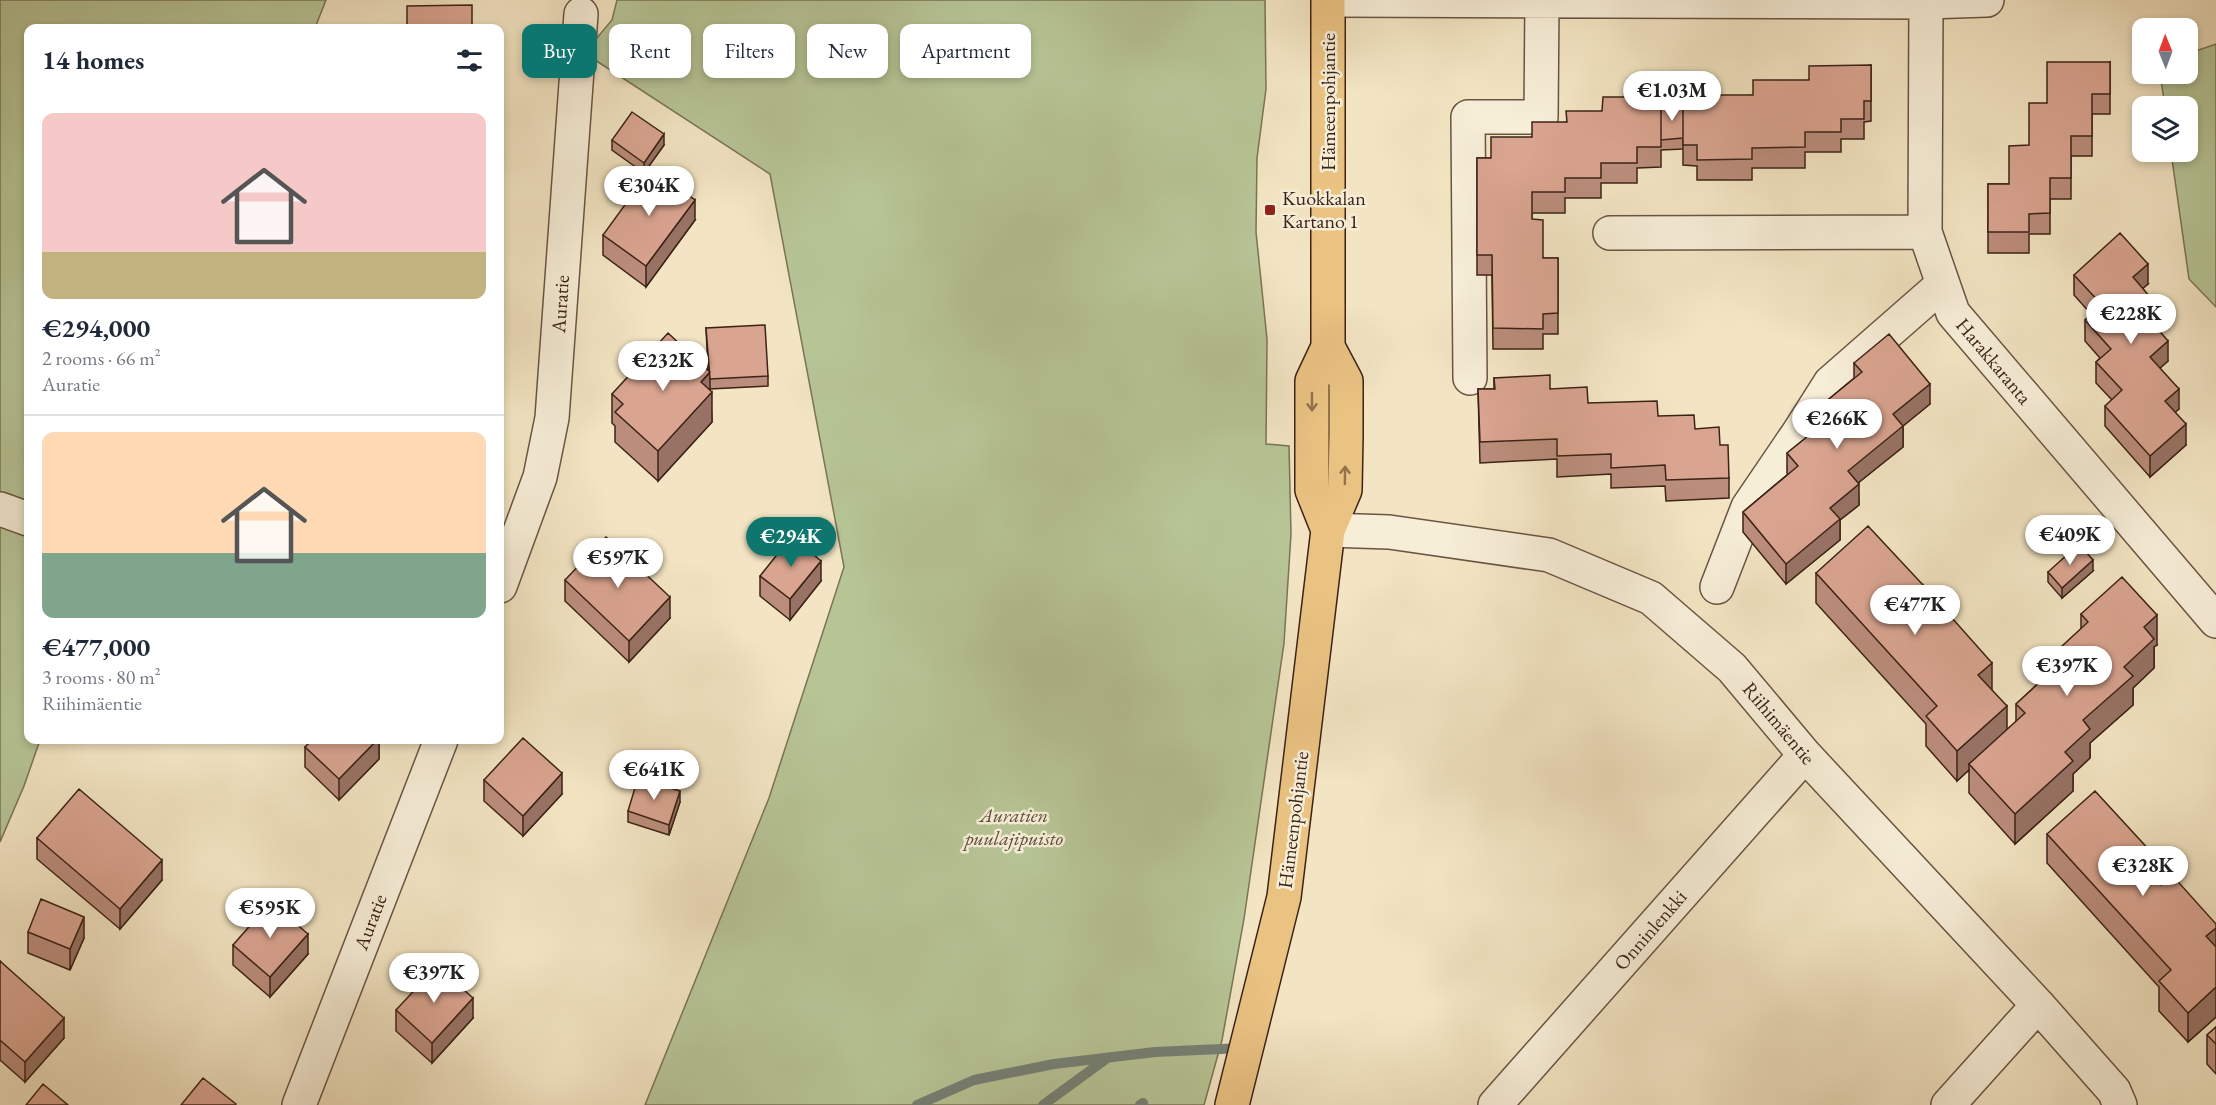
<!DOCTYPE html>
<html lang="en">
<head>
<meta charset="utf-8">
<style>
	body { margin:0; font-family:"EB Garamond",serif; background:#f2f2f3; color:#1f2937; height:100vh; display:flex; flex-direction:column; font-size:22px; white-space:nowrap }
	* { box-sizing:border-box; margin:0 }
	p { font-size:20px; color:#747a83 }
	.icon { flex:none; width:33px; height:33px; fill:none; stroke:currentColor; stroke-width:2; stroke-linecap:round; stroke-linejoin:round }
	.map { position:relative; flex:1; overflow:hidden }
	.details { position:absolute; left:24px; top:24px; width:480px; height:720px; display:flex; flex-direction:column; background:#fff; border-radius:12px; box-shadow:0 3px 9px #0003 }
	.details>* { flex:none }
	.banner { position:absolute; left:522px; top:24px; width:570px; height:54px; display:flex; gap:12px }
	.needle { width:39px; rotate:359deg }
	.tools { position:absolute; left:2132px; top:18px; display:grid; gap:12px }
	.tools a { display:grid; place-items:center; width:66px; height:66px; border-radius:12px; background:#fff; box-shadow:0 3px 9px #0003; font-size:30px }
	.price { position:absolute; translate:-50% -51px; padding:0 14px; border-radius:21px; background:#fff; color:#222; font-size:20px; line-height:39px; filter:drop-shadow(0 2px 3px #0008) }
	.price::after { content:''; position:absolute; left:50%; top:36px; width:18px; height:14px; margin-left:-9px; background:inherit; clip-path:polygon(0 0,100% 0,50% 100%) }
	.price.active { background:#0f766e; color:#fff }
	ul { padding:0; list-style:none }
	li { display:grid; align-content:center; gap:12px; height:318px; padding:0 18px }
	li+li { border-top:2px solid #e0e1e3 }
	li span { display:grid; place-items:center; height:186px; border-radius:12px; color:#555 }
	li>.icon { margin-inline-start:auto }
	span .icon { width:108px; height:108px; fill:#fffc; stroke-width:1 }
	li b { font-size:26px }
	h2 { display:flex; justify-content:space-between; align-items:center; height:72px; padding:0 18px; font-size:26px }
	.tag { padding:0 21px; border-radius:12px; background:#fff; box-shadow:0 3px 9px #0003; font-size:21px; line-height:54px }
	.tag.active { background:#0f766e; color:#fff }
	.map>svg:first-child { display:block }
</style>
</head>
<body>
<div class="map">
<svg width="2216" height="1105" viewBox="0 0 2216 1105">
	<rect width="100%" height="100%" fill="#f3e5c3"/>
	<filter id="stains"><feTurbulence type="fractalNoise" baseFrequency=".00333" numOctaves="4"/><feColorMatrix values="0 0 0 0 .2 0 0 0 0 .09 0 0 0 0 .02 0 0 0 .5 -.17"/></filter>
	<radialGradient id="worn" r=".72"><stop offset=".6" stop-color="#630" stop-opacity="0"/><stop offset="1" stop-color="#630" stop-opacity=".3"/></radialGradient>
	<path fill="#b7c596" stroke="#7a7456" stroke-width="1.5" d="M0,0H326L315,28H28V740H40L24,786L0,842Z
		M617,0H1265L1266,89L1257,158L1256,232L1267,339L1266,444L1289,446L1291,534L1284,643L1244,919L1222,1040L1204,1105H645L769,798L844,567L770,174L595,60L596,39L612,20Z
		M2216,44V307L2189,279L2171,152H2187V106H2165L2160,74H2187V54Z"/>
	<g fill="none" stroke-linecap="round" stroke-linejoin="round">
		<path stroke="#758176" stroke-width="10" d="M917,1105L974,1080L1054,1064L1155,1052L1243,1048
			M1043,1105L1106,1059
			M1140,1105L1143,1103"/>
		<defs>
			<path id="minor" d="M1335,0L1926,2L1987,0
				M1926,2L1925,232L1953,313L2216,621
				M1610,233L1925,232
				M1470,378L1468,117H1541L1542,1
				M0,509L28,519
				M1328,530L1389,532L1549,555L1651,598L1732,668L1805,755L2038,1005L2114,1091L2120,1105
				M500,586L540,477L552,418L581,14
				M1717,587L1748,507L1799,432L1830,383L1943,284
				M299,1105L441,740
				M1495,1105L1805,755
				M1948,1105L2038,1005"/>
			<path id="major" d="M1328,0V347L1312,381V490L1328,530
				M1232,1105L1284,897L1328,530L1345,490L1346,435V381L1328,347"/>
		</defs>
		<use href="#minor" stroke="#6a5442" stroke-width="36"/>
		<use href="#major" stroke="#3c2317" stroke-width="36"/>
		<use href="#minor" stroke="#f7eed8" stroke-width="33"/>
		<use href="#major" stroke="#eac282" stroke-width="33"/>
	</g>
	<path fill="#bb8d7c" stroke="#3c2317" stroke-width="1.5" d="M2110,62V114H2092V156H2071V199H2050V234H2029V253H1988V184H2009L2029,145L2047,103Z
		M1871,65V121L1864,122V139H1841V152H1805V168H1752V180H1697V166L1683,165V115V149L1661,150V167L1637,168V183H1601V198H1565V213H1532V219L1543,258H1558V334H1543V349H1493L1492,275H1477V158H1491L1532,137L1566,122L1602,111L1661,107L1753,95L1809,80Z
		M612,140L664,145L644,173L612,150Z
		M695,220L646,287L603,255V235Z
		M2074,275L2148,284L2143,288L2156,324L2155,326L2168,361L2160,368L2179,409L2175,412L2186,445L2150,477L2105,426V406L2112,400L2096,383V362L2100,358L2085,341V320L2091,314L2074,295Z
		M706,328L768,376V386L710,389L712,422L658,481L615,442V426L612,423V394L708,370Z
		M1854,363L1930,404L1903,426V447L1858,483L1859,505L1840,520V540L1786,584L1743,532V512L1788,474L1787,473V453L1818,428V408L1854,378Z
		M1494,378L1550,389L1588,403L1658,416L1695,429L1720,445L1729,478V498L1666,501L1665,486L1611,488V474L1557,477V459L1480,463L1478,389H1494Z
		M2093,571L2062,598L2048,582V572Z
		M1816,573L1923,609L1992,691L2007,730L2016,722V704L2046,676V661L2081,629V614L2157,645L2154,647V668L2133,688V705L2090,743V758L2073,774V791L2015,844L1969,793V770L1957,781L1926,746V724L1816,603Z
		M760,576L821,581L790,620L760,596Z
		M565,580L670,618L629,662L565,601Z
		M379,740V759L339,800L305,767V747Z
		M484,780L562,794L523,836L484,801Z
		M680,802L669,835L628,822V811Z
		M2047,834L2152,875L2161,885L2216,924V1017L2188,1042L2159,1011V987L2047,863Z
		M37,838L162,880L120,929L37,859Z
		M28,932L84,938L70,970L28,953Z
		M233,945L308,954L270,997L233,965Z
		M0,961L64,1038L25,1082L0,1060Z
		M396,1010L473,1018L432,1063L396,1031Z
		M2216,1027V1074L2207,1064V1035Z"/>
	<path fill="#987365" stroke="#3c2317" stroke-width="1.5" d="M664,134V145L644,173V163Z
		M695,200V220L646,287V266Z
		M2148,264V284L2133,297V277Z
		M2156,304V324L2145,335V314Z
		M2168,341V361L2150,377V357Z
		M710,372V394L712,392V422L658,481V451L701,382Z
		M1930,384V404L1903,426V447L1848,491V471L1893,414Z
		M2179,389V409L2165,421V401Z
		M2186,424V445L2150,477V456Z
		M1859,484V505L1840,520V540L1786,584V564L1830,508Z
		M2093,560V571L2062,598V588Z
		M821,561V581L790,620V599Z
		M1923,585V615L1911,596Z
		M670,597V618L629,662V641Z
		M2157,615V645L2154,647V668L2133,688V705L2090,743V758L2073,774V791L2015,844V814L2065,752L2083,720L2124,667L2144,627Z
		M1992,663V692L1978,675Z
		M2007,706V736L1969,764V770L1957,781V751Z
		M377,740H379V759L339,800V779Z
		M562,773V794L523,836V816Z
		M680,791V802L669,835V825Z
		M2152,853V882L2140,863Z
		M162,860V880L120,929V909Z
		M84,917V938L70,970V949Z
		M2216,928V957L2206,936Z
		M308,934V954L270,997V977Z
		M2216,987V1017L2188,1042V1013Z
		M473,998V1018L432,1063V1043Z
		M64,1018V1038L25,1082V1062Z"/>
	<path fill="#d9a490" stroke="#3c2317" stroke-width="1.5" d="M472,5V28H407V6Z
		M2047,62H2110V94H2092V136H2071V178H2050V213L2029,214V232H1988V184H2009V146L2029,145V103H2047Z
		M1871,65V101H1864V119H1841V132H1805V147L1752,148V159L1697,160V145H1683V95H1753V80H1809V66Z
		M1603,97H1661V147H1637V163H1601V178H1565V192H1532V219L1543,220V258H1558V313L1543,314V329L1493,328L1492,255H1477V158H1491V137H1532V122H1567L1566,111H1602Z
		M1683,105V138L1661,140V107Z
		M632,112L664,134L644,163L612,140Z
		M651,169L695,200L646,266L603,235Z
		M2120,233L2148,264L2133,277L2156,304L2145,314L2168,341L2150,357L2179,389L2165,401L2186,424L2150,456L2105,406L2122,390L2096,362L2111,349L2085,320L2102,305L2074,275Z
		M765,325L768,376L710,379L706,328Z
		M668,333L710,372L701,382L712,392L658,451L615,412L623,404L612,394Z
		M1889,334L1930,384L1893,414L1903,426L1848,471L1859,484L1830,508L1840,519L1786,564L1743,512L1798,466L1787,453L1828,420L1818,408L1862,372L1854,363Z
		M1550,375V389L1587,387L1588,403L1657,401L1658,416L1694,415L1695,429L1719,427L1720,445H1728L1729,478L1666,480L1665,465L1611,468V454L1557,456V439L1480,442L1478,389H1495L1494,378Z
		M1868,526L1923,585L1911,596L1932,619L1944,609L1992,663L1978,675L2007,706L1957,751L1926,716L1937,706L1816,573Z
		M792,536L821,561L790,599L760,576Z
		M606,537L670,597L629,641L565,580Z
		M2079,544L2093,560L2062,588L2048,572Z
		M2122,577L2157,615L2144,627L2154,639L2124,667L2133,676L2083,720L2090,729L2065,752L2073,761L2015,814L1969,764L2025,713L2016,704L2054,669L2046,661L2088,622L2081,614Z
		M523,738L562,773L523,816L484,780Z
		M312,740H377L339,779L305,747Z
		M638,778L680,791L669,825L628,811Z
		M79,789L162,860L120,909L37,838Z
		M2095,791L2152,853L2140,863L2161,885L2172,875L2216,924V928L2206,936L2216,947V987L2188,1013L2159,981L2171,970L2047,834Z
		M41,899L84,917L70,949L28,932Z
		M271,902L308,934L270,977L233,945Z
		M0,961L64,1018L25,1062L0,1040Z
		M437,966L473,998L432,1043L396,1010Z
		M2216,1027V1044L2207,1035Z
		M203,1078L236,1104L235,1105H181Z
		M43,1084L68,1105H26Z"/>
	<defs><path id="oneway-shaft" d="M-6 0H5M1.5-3L5.5 0L1.5 3" fill="none" stroke-width="1.6" stroke-linecap="round" stroke-linejoin="round" transform="scale(1.5)"/></defs>
	<g stroke="#93724c">
		<use href="#oneway-shaft" transform="translate(1312 402) rotate(90)"/>
		<use href="#oneway-shaft" transform="translate(1345 475) rotate(-89)"/>
	</g>
	<rect fill="#8f2418" stroke="#f7eed8" stroke-width="2" x="1264" y="204" width="12" height="12" rx="3"/>
	<g text-anchor="middle" stroke-width="5" stroke-linejoin="round" paint-order="stroke">
		<g font-size="20" fill="#3c2317" stroke="#f7eed8">
			<text transform="translate(1328 102) rotate(-90)" y="7">Hämeenpohjantie</text>
			<text transform="translate(560 304) rotate(-86)" y="7">Auratie</text>
			<text transform="translate(1994 361) rotate(50)" y="7">Harakkaranta</text>
			<text transform="translate(1779 723) rotate(50)" y="7">Riihimäentie</text>
			<text transform="translate(1293 820) rotate(-83)" y="7">Hämeenpohjantie</text>
			<text transform="translate(370 922) rotate(-69)" y="7">Auratie</text>
			<text transform="translate(1650 930) rotate(-49)" y="7">Onninlenkki</text>
		</g>
		<g font-size="20" fill="#3c2317" stroke="#f7eed8" text-anchor="start">
			<text x="1282" y="205">Kuokkalan<tspan x="1282" dy="23">Kartano 1</tspan></text>
		</g>
		<g font-size="20" font-style="italic" fill="#5b4c37" stroke="#f7eed8">
			<text x="1014" y="822">Auratien<tspan x="1014" dy="23">puulajipuisto</tspan></text>
		</g>
	</g>
	<rect width="100%" height="100%" filter="url(#stains)"/>
	<rect width="100%" height="100%" fill="url(#worn)"/>
</svg>
<div class="tools">
<a><svg class="needle" viewBox="-14 -14 28 28"><path d="M0-13l5 13h-10z" fill="#e53935"/><path d="M0 13l5-13h-10z" fill="#747a83"/></svg></a>
<a><svg class="icon" aria-label="layers" viewBox="0 0 24 24"><path d="M12 4l9 5-9 5-9-5zM3 14l9 5 9-5"/></svg></a>
</div>
<b class="price" style="left:1672px;top:122px">€1.03M</b>
<b class="price" style="left:649px;top:217px">€304K</b>
<b class="price" style="left:2131px;top:345px">€228K</b>
<b class="price" style="left:663px;top:392px">€232K</b>
<b class="price" style="left:1837px;top:450px">€266K</b>
<b class="price" style="left:2070px;top:566px">€409K</b>
<b class="price active" style="left:791px;top:568px">€294K</b>
<b class="price" style="left:618px;top:589px">€597K</b>
<b class="price" style="left:1915px;top:636px">€477K</b>
<b class="price" style="left:2067px;top:697px">€397K</b>
<b class="price" style="left:654px;top:801px">€641K</b>
<b class="price" style="left:2143px;top:897px">€328K</b>
<b class="price" style="left:270px;top:939px">€595K</b>
<b class="price" style="left:434px;top:1004px">€397K</b>
<div class="banner">
<a class="tag active">Buy</a>
<a class="tag">Rent</a>
<a class="tag">Filters</a>
<a class="tag">New</a>
<a class="tag">Apartment</a>
</div>
<section class="details">
<h2>14 homes<svg class="icon" aria-label="filters" viewBox="0 0 24 24"><path d="M4 7h16M4 17h16"/><circle cx="9" cy="7" r="2"/><circle cx="15" cy="17" r="2"/></svg></h2>
<ul>
<li><span style="background:linear-gradient(#f6c9c9 75%,#c2b280 0)"><svg class="icon" aria-label="home" viewBox="0 0 24 24"><path d="M3 11l9-7 9 7M6 9v11h12V9"/></svg></span><div><b>€294,000</b><p>2 rooms · 66 m²</p><p>Auratie</p></div></li>
<li><span style="background:linear-gradient(#ffd9b3 65%,#7fa58c 0)"><svg class="icon" aria-label="home" viewBox="0 0 24 24"><path d="M3 11l9-7 9 7M6 9v11h12V9"/></svg></span><div><b>€477,000</b><p>3 rooms · 80 m²</p><p>Riihimäentie</p></div></li>
</ul>
</section>
</div>
</body>
</html>
